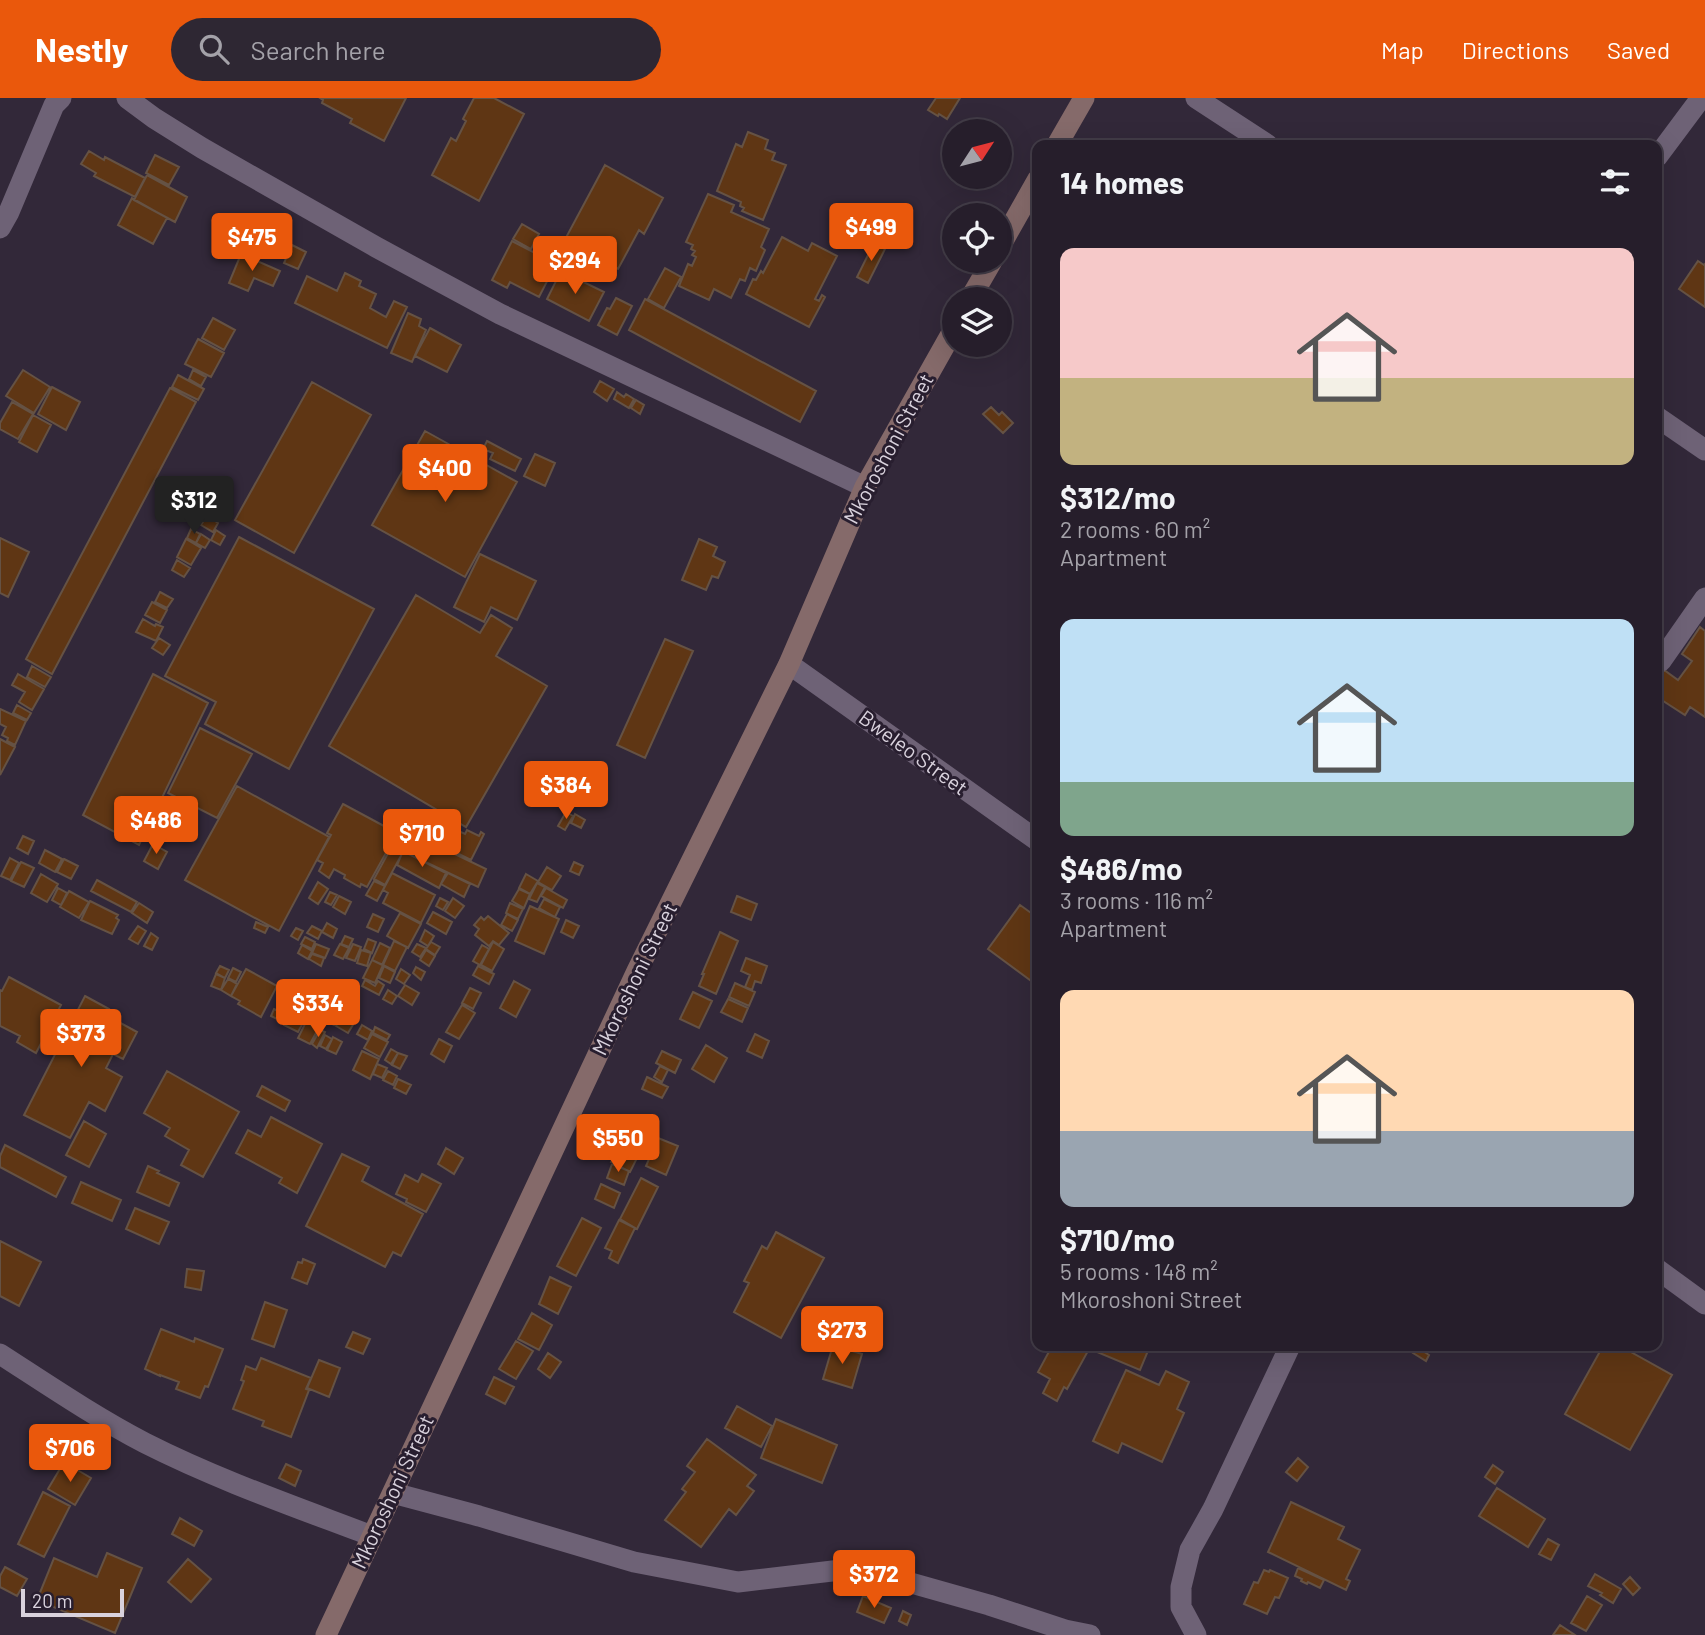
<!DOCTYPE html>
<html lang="en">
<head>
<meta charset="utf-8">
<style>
	body { margin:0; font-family:Barlow,sans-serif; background:#2e2733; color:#f1f3f6; height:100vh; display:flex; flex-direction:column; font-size:26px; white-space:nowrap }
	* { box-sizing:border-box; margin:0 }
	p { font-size:23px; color:#a4a2a9 }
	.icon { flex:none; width:38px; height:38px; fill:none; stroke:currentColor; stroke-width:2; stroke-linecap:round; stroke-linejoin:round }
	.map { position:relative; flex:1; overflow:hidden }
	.sheet { position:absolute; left:1032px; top:42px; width:630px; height:1211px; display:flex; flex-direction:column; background:#261e2b; border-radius:14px; box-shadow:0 7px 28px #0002,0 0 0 2px #423c47 }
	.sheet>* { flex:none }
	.needle { width:46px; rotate:54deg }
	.tools { position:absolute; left:942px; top:21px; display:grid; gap:14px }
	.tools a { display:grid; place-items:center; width:70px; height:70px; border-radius:50%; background:#261e2b; box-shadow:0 7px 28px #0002,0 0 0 2px #423c47; font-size:35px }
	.scale { position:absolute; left:21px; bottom:18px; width:103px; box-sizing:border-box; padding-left:7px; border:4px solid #d9d2dd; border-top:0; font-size:19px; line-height:24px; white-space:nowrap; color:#d9d2dd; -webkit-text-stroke:5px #281e2f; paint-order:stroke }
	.price { position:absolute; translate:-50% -60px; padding:0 16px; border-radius:7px; background:#ea580c; color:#fff; font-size:23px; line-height:46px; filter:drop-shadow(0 2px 4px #0008) }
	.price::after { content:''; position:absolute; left:50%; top:42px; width:21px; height:16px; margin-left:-10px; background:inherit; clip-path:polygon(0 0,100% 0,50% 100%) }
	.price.on { background:#222; color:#fff }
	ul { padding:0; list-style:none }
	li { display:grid; align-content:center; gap:14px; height:371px; padding:0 28px }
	li span { display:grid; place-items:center; height:217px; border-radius:14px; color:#555 }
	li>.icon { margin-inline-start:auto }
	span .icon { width:126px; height:126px; fill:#fffc; stroke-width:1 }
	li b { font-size:30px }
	h2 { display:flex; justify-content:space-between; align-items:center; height:84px; padding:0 28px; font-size:30px }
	header { display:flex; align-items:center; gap:42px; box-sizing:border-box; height:98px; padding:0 35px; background:#ea580c; color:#fff }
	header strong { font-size:33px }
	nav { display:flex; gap:38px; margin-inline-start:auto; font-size:24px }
	.search { width:490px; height:63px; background:#2e2733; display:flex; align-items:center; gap:18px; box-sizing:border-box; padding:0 24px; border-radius:38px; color:#a4a2a9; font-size:26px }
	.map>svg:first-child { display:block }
</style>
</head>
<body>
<header>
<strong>Nestly</strong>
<div class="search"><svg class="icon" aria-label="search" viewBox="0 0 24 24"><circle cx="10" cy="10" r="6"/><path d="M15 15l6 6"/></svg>Search here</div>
<nav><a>Map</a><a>Directions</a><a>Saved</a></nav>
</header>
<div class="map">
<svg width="1705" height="1537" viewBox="0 0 1705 1537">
	<rect width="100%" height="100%" fill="#322839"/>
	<path fill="#5f3614" stroke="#655244" stroke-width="2" d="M320,0H406L384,43L350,25L352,21L322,5L323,2Z
		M474,0H494L524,16L479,103L432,77L451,40L456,43L466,23L463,21Z
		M936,0H960L947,21L939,16L938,18L928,12Z
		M748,34L768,42L765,51L775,55L772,62L786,67L763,122L742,113L744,110L740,108L741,104L717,93L736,46L742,49Z
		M89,53L104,62L105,59L145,80L135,99L94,78L96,75L81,66Z
		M155,57L179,69L169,87L146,75Z
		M605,67L663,100L644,136L639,132L618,171L596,159L593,165L562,147Z
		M147,77L187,99L175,124L134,102Z
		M708,96L734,107L731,114L769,131L761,149L765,152L756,173L750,170L745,183L740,181L731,200L714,191L709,202L679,188L688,166L692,168L696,159L692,157L695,153L691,151L693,147L686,144Z
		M132,100L167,120L153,146L118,127Z
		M522,126L539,136L531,151L513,141Z
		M782,139L808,153L812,145L837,158L815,201L819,203L822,197L825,199L809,229L746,196L753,181L756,182L761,173L763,175Z
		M512,143L556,166L539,199L510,184L507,190L492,182Z
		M874,145L885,151L868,185L857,179Z
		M292,147L306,154L298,171L284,165Z
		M241,156L280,173L273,188L254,180L248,193L229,185Z
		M1698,163L1704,167L1705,166V209L1679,191Z
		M665,170L681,179L664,210L648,201Z
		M561,173L604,194L589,223L547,201Z
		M345,175L361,183L359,188L376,196L370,210L386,219L394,203L407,209L387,250L295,205L307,178L337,193Z
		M616,200L632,208L617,237L598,227L607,210L610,211Z
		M645,201L816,293L800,324L629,232Z
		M408,215L421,221L419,228L426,232L412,264L391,255Z
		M213,220L235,232L224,252L202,240Z
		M430,230L461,247L447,274L415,258Z
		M198,241L224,255L211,279L185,266Z
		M23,272L50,289L34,315L6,298Z
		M193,272L206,279L201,288L189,281Z
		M178,277L204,291L198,302L172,289Z
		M600,283L614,291L607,303L594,294Z
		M312,284L371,317L294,455L235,422Z
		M52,289L80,304L66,332L38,316Z
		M170,290L196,304L52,576L26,561Z
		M617,294L624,299L626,296L634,301L629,310L614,301Z
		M636,302L644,307L640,316L631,310Z
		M12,304L33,316L18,341L0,331V325Z
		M991,309L999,317L1002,314L1013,325L1003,335L983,316Z
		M33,317L51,327L37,354L19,344Z
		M425,333L517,384L465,479L372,427Z
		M487,343L521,361L515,373L490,361L493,355L483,351Z
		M535,356L555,365L545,388L524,378Z
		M207,418L218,425L213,434L201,427Z
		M191,431L200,436L196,445L187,440Z
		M216,432L225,438L220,447L211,442Z
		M201,436L210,442L205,450L196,445Z
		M239,439L374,511L289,671L205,626L216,604L165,578Z
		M0,440L29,454L8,499L0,495Z
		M186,441L201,450L191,467L177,459Z
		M699,441L717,449L713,458L725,464L718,480L712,478L706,492L682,482Z
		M480,456L536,483L517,522L491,509L484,524L454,509Z
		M177,462L190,470L184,479L172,472Z
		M160,494L173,501L167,510L155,504Z
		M416,497L480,535L491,517L512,530L496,558L547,588L466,729L329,648Z
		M152,504L167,512L160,525L145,517Z
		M143,521L155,528L156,526L163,529L156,543L136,534Z
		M1700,529L1705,533V619L1690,609L1685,617L1657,599V582L1664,572L1678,582L1692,563L1682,556Z
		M159,540L170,547L163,557L152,550Z
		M665,541L693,553L645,660L617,647Z
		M32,568L51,579L45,589L27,579Z
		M18,576L44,591L32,612L19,604L25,594L12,587Z
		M153,576L208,605L139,747L83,717Z
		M17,607L31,615L27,622L13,615Z
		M0,611L26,623L15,647L7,643L8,640L2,637L6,629L0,626Z
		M200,630L252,656L217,720L168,695Z
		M0,641L15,649L0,677Z
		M237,688L329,739L279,833L185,782Z
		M343,706L397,735L367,789L361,786L360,789L344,780L345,777L334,771L329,780L319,773L323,765L317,762L331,737L327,735Z
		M412,712L465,736L467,732L479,738L481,734L484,736L471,762L404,729Z
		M566,714L573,718L565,732L558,728Z
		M575,716L585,722L581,730L571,725Z
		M405,732L486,771L478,789L396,750Z
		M23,738L34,743L28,756L17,750Z
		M153,746L167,754L158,771L144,763Z
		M392,748L403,754L385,787L374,781Z
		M45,752L62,761L55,774L39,765Z
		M403,753L446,775L439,790L397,767Z
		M10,760L19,765L10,782L1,778Z
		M64,761L78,768L71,781L57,774Z
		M21,764L34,770L24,789L11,783Z
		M574,764L583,768L579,777L570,773Z
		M547,769L561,778L552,792L538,784Z
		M392,775L435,797L421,825L383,805L388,795L383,792Z
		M448,775L470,786L464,799L441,786Z
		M41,776L58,786L47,804L31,795Z
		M526,776L538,783L530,796L519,790Z
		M97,782L137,804L131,814L91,793Z
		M374,783L385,788L377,803L366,797Z
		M318,784L328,791L318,806L309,800Z
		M537,785L545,789L537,804L529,801Z
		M58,790L67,795L61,807L52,802Z
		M546,790L567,802L563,810L541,798Z
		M519,791L530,796L524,810L512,803Z
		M69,793L89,804L79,820L60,809Z
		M330,794L337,797L331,807L325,804Z
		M339,798L351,804L345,816L333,809Z
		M737,798L757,806L751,822L731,814Z
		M440,800L448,804L443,812L436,808Z
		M453,800L464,808L455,820L445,813Z
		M544,801L560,809L555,819L539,810Z
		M90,803L118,817L116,820L119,822L112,836L81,822Z
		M139,805L153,814L147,825L132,815Z
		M510,805L523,811L518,821L506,815Z
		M1020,807L1038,820V888L988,851Z
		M530,808L559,821L544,856L515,843Z
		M433,814L452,824L446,836L427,825Z
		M400,815L421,826L408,850L387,838Z
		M373,816L384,821L378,834L367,829Z
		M507,816L518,822L512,833L501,827Z
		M488,818L509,835L499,847L493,843L489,848L475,837L479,831L474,827L481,819L484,822Z
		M566,822L579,828L573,840L561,834Z
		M256,824L268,829L265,835L254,830Z
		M327,825L337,831L333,840L322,834Z
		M138,828L146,833L138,846L129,841Z
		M312,828L322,833L318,841L307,835Z
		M296,830L303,833L298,842L291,838Z
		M425,832L434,838L428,848L420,843Z
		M720,834L738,843L716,896L699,888L704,876H702Z
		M151,835L158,840L152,852L144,848Z
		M345,838L353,841L349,849L341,846Z
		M305,839L315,844L312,851L301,846Z
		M368,841L376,844L372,855L364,851Z
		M394,843L407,849L395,873L383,867Z
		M431,844L440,849L435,857L426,851Z
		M493,844L504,851L492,873L481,867Z
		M380,845L390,850L382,867L372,862Z
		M316,846L329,851L325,860L312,855Z
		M340,846L349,850L343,861L334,857Z
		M353,846L361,849L355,863L346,860Z
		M417,846L426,850L420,859L412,854Z
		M302,847L312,853L308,861L298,855Z
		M482,847L489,851L480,867L473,863Z
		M361,852L371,855L367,868L357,865Z
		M426,852L435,858L429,868L420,862Z
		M312,856L324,860L321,868L309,861Z
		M746,860L767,868L761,885L755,883L752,892L745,889L750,877L741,873Z
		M372,862L383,867L375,885L363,880Z
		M220,868L229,872L225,880L216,875Z
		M384,868L395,874L390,885L379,880Z
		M478,868L494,876L489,886L473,877Z
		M416,869L425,874L421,882L413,875Z
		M233,870L241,874L236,884L228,880Z
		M246,871L277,888L261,919L238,906L240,903L231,898Z
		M401,871L410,877L404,886L396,881Z
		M216,876L225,880L221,892L211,888Z
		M9,879L61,907L36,955L17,944L20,938L0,928V892L2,893Z
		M228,881L237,886L231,898L221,892Z
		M365,882L375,888L378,883L384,887L379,897L362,888Z
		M514,883L530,892L516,919L500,910Z
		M735,885L755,894L749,908L729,899Z
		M282,887L294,894L289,902L277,895Z
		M405,887L419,895L412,907L398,898Z
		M470,890L481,895L473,911L462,905Z
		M388,892L397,898L392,906L383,901Z
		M693,894L712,903L699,930L680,921Z
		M298,895L309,902L303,911L292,905Z
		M85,898L109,911L106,917L137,934L123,961L113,956L106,970L122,979L105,1013L89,1004L70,1040L24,1017Z
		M310,901L320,906L314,917L305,912Z
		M728,901L748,910L742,924L721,914Z
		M462,907L475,915L459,941L446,934Z
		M326,909L339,916L334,927L320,920Z
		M274,911L284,916L281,923L271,918Z
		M290,916L304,923L298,934L284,927Z
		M342,918L354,925L348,935L336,928Z
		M306,924L318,931L310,946L298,940Z
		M362,927L372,933L368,942L357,936Z
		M375,929L390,937L387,942L373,935Z
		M320,932L325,934L317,950L312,946Z
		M372,936L388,944L380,959L364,950Z
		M755,936L769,943L762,960L747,953Z
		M325,937L332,941L326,951L320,948Z
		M333,939L342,944L336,956L327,952Z
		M439,941L452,948L444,964L431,956Z
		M706,947L727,960L714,984L692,971Z
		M391,951L398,955L391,966L385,962Z
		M362,953L379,961L370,981L353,972Z
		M662,953L681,962L675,975L656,965Z
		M398,955L407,958L400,971L392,967Z
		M377,966L387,970L382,980L373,976Z
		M660,968L668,972L662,984L654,979Z
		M167,973L239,1014L203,1079L181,1067L189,1052L165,1038L170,1030L144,1015Z
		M388,973L397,978L393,987L383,982Z
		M647,979L668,989L662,1000L642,991Z
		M398,981L411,987L406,996L394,990Z
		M262,988L290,1003L285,1013L257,998Z
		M271,1019L322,1046L297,1095L279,1085L282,1080L236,1055L248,1032L261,1039Z
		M84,1023L106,1036L89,1069L66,1057Z
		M629,1027L649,1036L630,1074L611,1064Z
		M658,1040L678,1048L666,1077L646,1068Z
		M5,1047L66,1079L56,1099L0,1069V1058Z
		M446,1050L463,1060L454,1076L438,1066Z
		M342,1056L369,1069L362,1083L423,1116L401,1158L393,1154L385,1169L306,1128Z
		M612,1066L629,1073L624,1087L607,1080Z
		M148,1068L159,1073L157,1075L179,1085L169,1108L137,1094Z
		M422,1076L441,1086L426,1114L406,1104L407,1101L396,1096L405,1077L418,1084Z
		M641,1080L658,1089L637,1131L620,1121Z
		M81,1084L121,1102L112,1123L72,1105Z
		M601,1086L620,1095L614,1110L595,1101Z
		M135,1110L169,1124L159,1146L126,1131Z
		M582,1120L601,1130L576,1178L557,1168Z
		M619,1122L635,1130L618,1165L609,1160L612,1153L605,1150Z
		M776,1134L824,1160L781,1240L734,1214L749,1185L744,1183L762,1148L767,1151Z
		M0,1143L41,1164L19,1208L0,1198Z
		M303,1161L315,1166L307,1186L292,1180L298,1164L302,1165Z
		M187,1171L204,1173L201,1192L185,1189Z
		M550,1179L571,1189L558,1216L539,1206Z
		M265,1204L287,1212L274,1249L252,1241Z
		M532,1215L552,1227L539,1252L518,1241Z
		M161,1231L194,1244L195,1240L223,1251L208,1289L205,1288L200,1300L176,1291L179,1284L160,1277V1278L145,1271Z
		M353,1234L370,1241L363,1256L346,1249Z
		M516,1243L533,1253L516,1281L499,1271Z
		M833,1247L862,1256L852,1290L823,1281Z
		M1052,1248H1079L1088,1253L1067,1291L1064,1289L1057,1303L1043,1295L1050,1281L1038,1274Z
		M1086,1248H1150L1140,1272L1085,1249Z
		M1603,1248H1620L1672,1277L1630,1352L1565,1316Z
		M1417,1249L1429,1257L1426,1263L1413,1255Z
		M548,1255L561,1264L550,1280L538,1271Z
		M261,1260L311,1280L306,1291L309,1292L291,1339L262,1328L264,1323L233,1311L244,1283L241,1282L246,1268L256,1272Z
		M319,1262L340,1270L329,1299L307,1290Z
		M1126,1272L1159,1287L1166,1273L1189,1284L1177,1311L1184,1315L1162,1364L1122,1345L1118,1355L1093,1343Z
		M494,1279L514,1289L505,1306L486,1296Z
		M737,1308L772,1328L761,1349L725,1330Z
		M776,1321L837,1347L822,1385L761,1360Z
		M707,1341L756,1377L747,1388L754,1393L736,1417L729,1411L701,1449L665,1422L686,1394L682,1391L695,1374L687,1368Z
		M1298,1360L1308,1369L1297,1383L1286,1374Z
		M64,1364L91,1380L75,1407L48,1391Z
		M286,1366L301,1373L295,1388L279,1380Z
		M1493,1367L1503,1374L1495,1386L1485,1379Z
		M1497,1390L1545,1421L1528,1449L1479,1418Z
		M43,1394L70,1408L44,1459L18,1446Z
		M1291,1404L1344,1429L1338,1441L1360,1452L1346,1481L1350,1483L1346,1492L1268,1454Z
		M180,1420L202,1433L194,1448L172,1436Z
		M1548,1441L1559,1447L1551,1462L1539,1456Z
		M107,1455L142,1470L115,1535L37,1502L54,1460L97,1479Z
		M188,1461L211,1481L191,1504L168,1484Z
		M5,1469L27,1481L17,1498L0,1489V1478Z
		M1298,1470L1324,1482L1320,1490L1308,1484L1307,1486L1301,1483L1302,1481L1295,1478Z
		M1264,1472L1269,1474L1270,1472L1288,1480L1279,1500L1275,1499L1267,1516L1244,1506L1254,1484L1258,1485Z
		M1595,1476L1621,1491L1613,1505L1600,1497L1602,1495L1588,1488Z
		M1630,1479L1640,1490L1633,1497L1623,1486Z
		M863,1498L891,1510L884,1525L857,1514Z
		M1587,1498L1602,1507L1586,1533L1571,1525Z
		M903,1513L911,1517L907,1527L899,1523Z
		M1560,1527L1575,1537H1553Z"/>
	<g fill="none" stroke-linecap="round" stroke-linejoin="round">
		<path stroke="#6e6276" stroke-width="21" d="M127,0L154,20L202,50L376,149L500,216L865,389
			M1196,0L1268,47
			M1657,59L1701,0
			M0,130L9,114L54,7L61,0
			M1657,319L1705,352
			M1661,563L1705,500
			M789,566L1038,743
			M1657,1171L1705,1206
			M0,1256C48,1287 95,1319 145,1345C218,1382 296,1409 372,1438
			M393,1395L479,1418L634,1464L738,1484L858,1470L989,1507L1065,1532L1090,1537
			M1196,1537L1181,1509V1489L1190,1452L1213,1411L1290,1248"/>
		<path stroke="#856a6a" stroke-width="21" d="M1057,47L1084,0
			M999,150L1038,81
			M970,201L992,163
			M326,1537L637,873L789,566L865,389L954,231"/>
	</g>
	<g text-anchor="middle" stroke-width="6" stroke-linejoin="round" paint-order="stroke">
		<g font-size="21" fill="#d9d2dd" stroke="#281e2f">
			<text transform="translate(889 351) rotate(-62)" y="7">Mkoroshoni Street</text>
			<text transform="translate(913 655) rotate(36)" y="7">Bweleo Street</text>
			<text transform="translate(635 881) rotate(-64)" y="7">Mkoroshoni Street</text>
			<text transform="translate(393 1394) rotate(-65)" y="7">Mkoroshoni Street</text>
		</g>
	</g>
</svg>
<div class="tools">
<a><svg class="needle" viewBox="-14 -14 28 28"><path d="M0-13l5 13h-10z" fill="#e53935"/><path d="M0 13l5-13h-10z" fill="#a4a2a9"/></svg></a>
<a><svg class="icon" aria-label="locate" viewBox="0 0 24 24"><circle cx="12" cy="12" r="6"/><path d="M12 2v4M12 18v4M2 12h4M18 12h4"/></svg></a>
<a><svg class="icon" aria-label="layers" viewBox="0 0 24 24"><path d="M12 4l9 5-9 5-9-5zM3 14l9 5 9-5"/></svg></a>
</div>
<div class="scale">20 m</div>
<b class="price" style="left:871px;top:165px">$499</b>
<b class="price" style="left:252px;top:175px">$475</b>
<b class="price" style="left:575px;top:198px">$294</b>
<b class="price" style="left:445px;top:406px">$400</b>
<b class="price on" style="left:194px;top:438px">$312</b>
<b class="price" style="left:566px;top:723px">$384</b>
<b class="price" style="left:156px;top:758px">$486</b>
<b class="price" style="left:422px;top:771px">$710</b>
<b class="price" style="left:318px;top:941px">$334</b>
<b class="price" style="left:81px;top:971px">$373</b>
<b class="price" style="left:618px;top:1076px">$550</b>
<b class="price" style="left:842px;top:1268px">$273</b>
<b class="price" style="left:70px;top:1386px">$706</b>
<b class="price" style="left:874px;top:1512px">$372</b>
<section class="sheet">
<h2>14 homes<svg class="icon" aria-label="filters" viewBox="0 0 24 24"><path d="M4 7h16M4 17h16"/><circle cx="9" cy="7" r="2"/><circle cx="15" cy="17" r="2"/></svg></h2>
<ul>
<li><span style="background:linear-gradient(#f6c9c9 60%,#c2b280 0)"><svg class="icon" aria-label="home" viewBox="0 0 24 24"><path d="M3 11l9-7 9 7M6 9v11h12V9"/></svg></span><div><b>$312/mo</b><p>2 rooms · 60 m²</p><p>Apartment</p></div></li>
<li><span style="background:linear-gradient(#bfe0f5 75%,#7fa58c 0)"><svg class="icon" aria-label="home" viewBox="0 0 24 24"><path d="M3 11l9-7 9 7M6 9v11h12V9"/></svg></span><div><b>$486/mo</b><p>3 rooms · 116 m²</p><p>Apartment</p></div></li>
<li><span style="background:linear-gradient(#ffd9b3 65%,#9aa5b1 0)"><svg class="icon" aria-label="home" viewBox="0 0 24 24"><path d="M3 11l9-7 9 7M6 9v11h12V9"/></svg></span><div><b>$710/mo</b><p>5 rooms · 148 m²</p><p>Mkoroshoni Street</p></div></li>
</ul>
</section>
</div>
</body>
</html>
